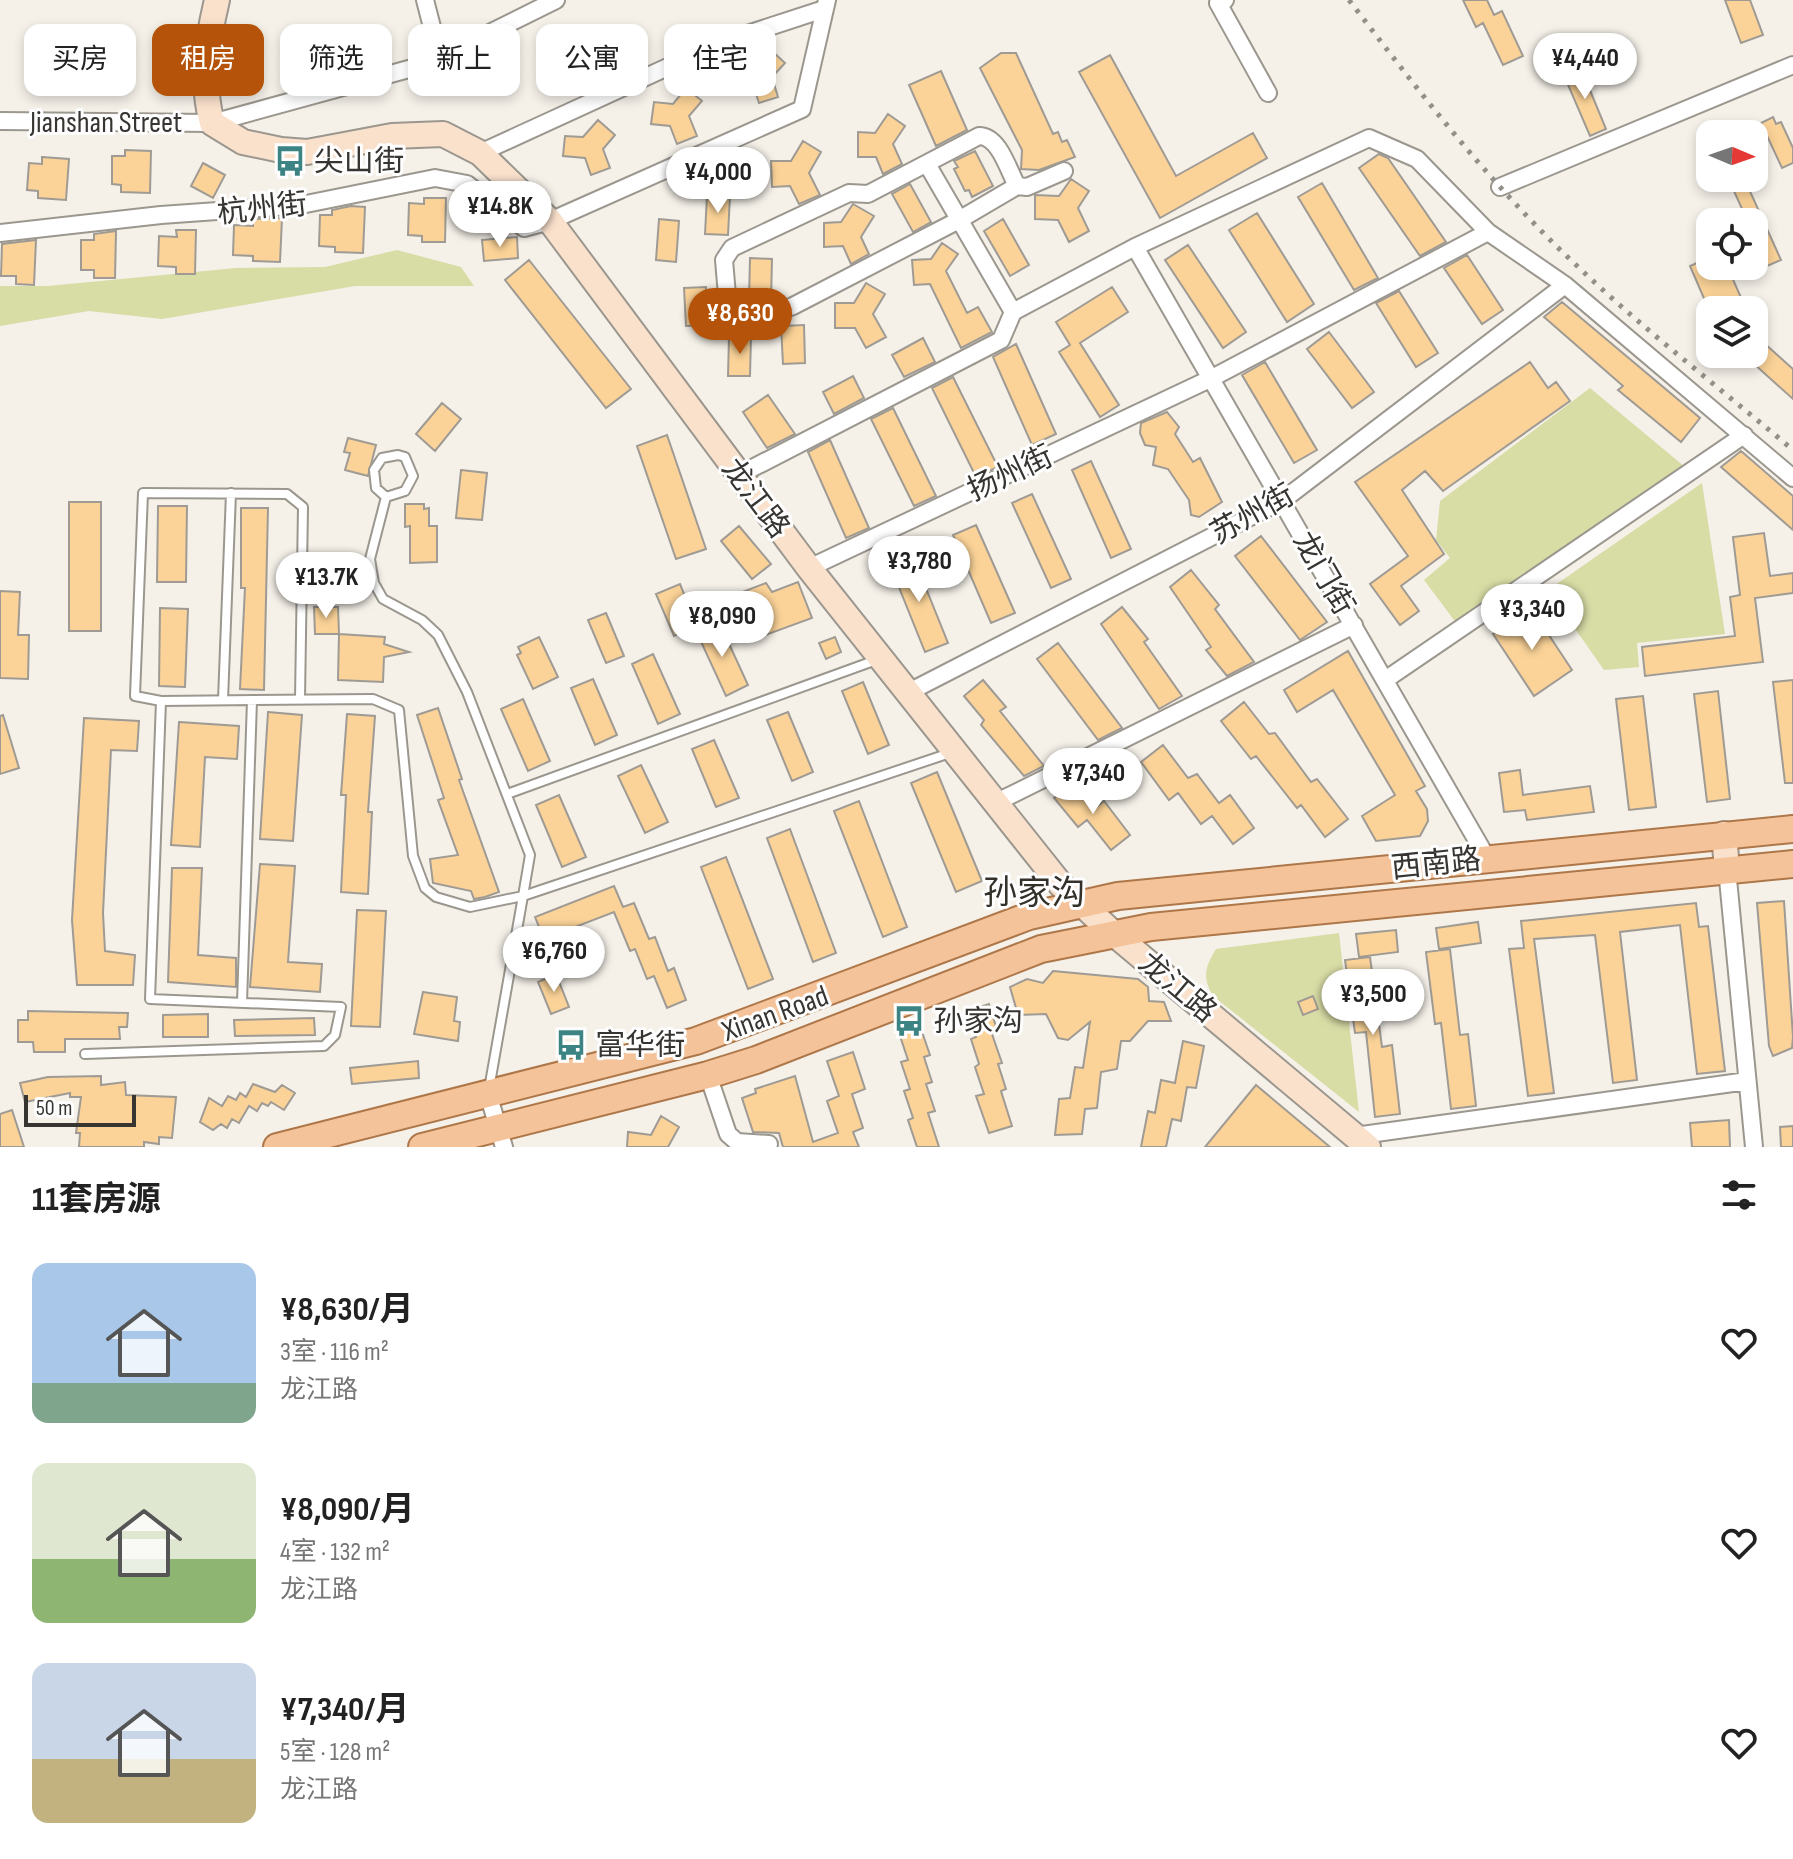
<!DOCTYPE html>
<html lang="zh">
<head>
<meta charset="utf-8">
<style>
	body { margin:0; font-family:"Sofia Sans Condensed","Noto Sans SC",sans-serif; background:#f2f2f2; color:#222; height:100vh; display:flex; flex-direction:column; font-size:30px; white-space:nowrap }
	* { box-sizing:border-box; margin:0 }
	p { font-size:26px; color:#767676 }
	.icon { flex:none; width:44px; height:44px; fill:none; stroke:currentColor; stroke-width:2; stroke-linecap:round; stroke-linejoin:round }
	.map { position:relative; height:1147px; overflow:hidden }
	.side { display:flex; flex-direction:column; background:#fff; flex:1 }
	.side>* { flex:none }
	.top-card { position:absolute; left:24px; top:24px; width:800px; height:72px; display:flex; gap:16px }
	.needle { width:52px; rotate:92deg }
	.buttons { position:absolute; left:1696px; top:120px; display:grid; gap:16px }
	.buttons a { display:grid; place-items:center; width:72px; height:72px; border-radius:16px; background:#fff; box-shadow:0 4px 12px #0003; font-size:40px }
	.scale { position:absolute; left:24px; bottom:20px; width:112px; box-sizing:border-box; padding-left:8px; border:4px solid #373532; border-top:0; font-size:22px; line-height:28px; white-space:nowrap; color:#373532; -webkit-text-stroke:6px #fefefe; paint-order:stroke }
	.price { position:absolute; translate:-50% -68px; padding:0 18px; border-radius:28px; background:#fff; color:#222; font-size:26px; line-height:52px; filter:drop-shadow(0 2px 4px #0008) }
	.price::after { content:''; position:absolute; left:50%; top:48px; width:24px; height:18px; margin-left:-12px; background:inherit; clip-path:polygon(0 0,100% 0,50% 100%) }
	.price.current { background:#b45309; color:#fff }
	ul { padding:0; list-style:none }
	li { display:flex; align-items:center; gap:24px; height:200px; padding:0 32px }
	li span { display:grid; place-items:center; flex:none; width:224px; height:160px; border-radius:16px; color:#555 }
	li>.icon { margin-inline-start:auto }
	span .icon { width:96px; height:96px; fill:#fffc; stroke-width:1 }
	li b { font-size:34px }
	h2 { display:flex; justify-content:space-between; align-items:center; height:96px; padding:0 32px; font-size:34px }
	.tag { padding:0 28px; border-radius:16px; background:#fff; box-shadow:0 4px 12px #0003; font-size:28px; line-height:72px }
	.tag.current { background:#b45309; color:#fff }
	.map>svg:first-child { display:block }
</style>
</head>
<body>
<div class="map">
<svg width="1793" height="1147" viewBox="0 0 1793 1147">
	<rect width="100%" height="100%" fill="#f5f1e9"/>
	<path fill="#d8dca5" d="M397,250L461,267L474,286H355L162,319L89,311L0,326V286H48L236,268L325,267Z
		M1590,388L1685,467L1460,628L1424,580L1450,558L1436,540L1440,501Z
		M1702,483L1725,634L1637,643L1639,667L1604,670L1548,590Z
		M1339,933L1359,1112L1213,996C1202,977 1205,967 1216,949Z"/>
	<path fill="#fbd398" stroke="#9f9b94" stroke-width="2" d="M1463,0H1487L1494,15L1502,11L1523,56L1503,65L1483,23L1476,27Z
		M1725,0H1750L1763,35L1741,43Z
		M772,51L785,63L772,77L778,97L759,103L753,85L735,83L738,63L758,66Z
		M1001,53H1016L1053,134L1058,132L1062,142L1067,140L1075,157L1039,170L1021,169L1022,150L980,68Z
		M1110,55L1176,176L1253,133L1267,158L1160,218L1079,72Z
		M1580,66L1606,129L1590,136L1563,73Z
		M941,71L967,130L936,146L909,85Z
		M686,88L702,101L689,116L697,136L677,144L670,126L651,124L654,102L673,104Z
		M888,114L905,126L893,144L902,164L883,174L876,157H858V132L875,133Z
		M1773,117L1776,124L1781,122L1793,148V163L1782,168L1761,123Z
		M598,120L615,135L603,149L610,168L591,175L585,158L563,156L565,136L583,137Z
		M803,141L821,152L809,173L820,195L799,204L790,186L772,187L771,161H791Z
		M125,150L151,151L150,193L121,192V185L112,184V156H125Z
		M975,151L993,186L972,197L969,190L965,191L954,169L958,167L954,161Z
		M1379,154L1388,158L1446,242L1420,256L1359,168Z
		M42,157L69,159L66,200L38,198V191L27,190L29,163L42,164Z
		M203,163L225,175L213,198L191,186Z
		M1728,178H1744L1781,260L1767,266L1754,235V222H1748Z
		M1071,179L1089,191L1078,208L1089,231L1069,242L1058,220L1035,219V195L1059,196Z
		M1322,183L1378,278L1354,290L1298,197Z
		M910,184L931,222L913,232L892,194Z
		M707,195L730,196L728,235L705,234Z
		M424,198H446L445,242H422V236L408,235L409,203L424,204Z
		M853,204L874,216L861,237L869,254L851,264L843,246L824,247V223L841,222Z
		M351,206L365,207L363,253L335,252V247L319,246L320,215H332V210Z
		M1257,213L1314,304L1287,322L1229,230Z
		M282,218L280,262L253,261V256L233,255L234,225L253,226V219Z
		M659,219L679,221L676,262L656,260Z
		M1003,219L1029,265L1010,276L984,231Z
		M176,230H196L195,274H176V267L158,266L159,236L177,237Z
		M116,231L115,278H94V270H81V240H94V234Z
		M517,237L518,258L484,261L482,240Z
		M36,240L34,285L16,284V276H1L2,244Z
		M942,243L958,254L946,271L967,313L978,307L992,332L961,348L930,284L914,285L912,260L931,259Z
		M1188,245L1246,332L1223,348L1165,260Z
		M1467,255L1503,310L1482,324L1444,268Z
		M1710,257V266H1727L1743,302L1725,310H1709L1690,266Z
		M750,258L772,259L771,300H749Z
		M529,260L631,389L606,408L505,280Z
		M866,283L885,294L873,314L886,337L866,348L855,328H835V303H854Z
		M706,287L708,325L686,326L684,288Z
		M1112,287L1128,312L1080,343L1119,405L1100,417L1059,352L1070,345L1056,322Z
		M1399,291L1438,353L1416,367L1376,303Z
		M1562,302L1700,418L1681,442L1618,390L1623,386L1544,317Z
		M804,325L805,363L783,364L781,326Z
		M1329,332L1374,392L1352,408L1307,349Z
		M1754,334L1793,369V399L1743,354H1754Z
		M729,337H751L750,376H728Z
		M923,338L935,362L904,377L892,355Z
		M1016,344L1056,434L1032,445L993,357Z
		M1265,362L1317,450L1294,463L1242,375Z
		M1530,362L1548,388L1556,382L1570,401L1443,491L1425,471L1402,490L1444,554L1401,586L1419,611L1400,625L1370,584L1408,556L1355,482Z
		M853,376L864,398L834,414L823,392Z
		M953,377L998,467L976,477L932,388Z
		M768,395L795,434L767,448L743,412Z
		M442,403L461,419L435,451L416,434Z
		M893,408L936,496L914,506L871,419Z
		M1167,412L1179,427L1175,434L1193,462L1200,458L1222,502L1199,517L1191,515L1189,500L1168,469L1153,465L1156,447L1145,445L1140,433L1141,423Z
		M667,435L706,549L676,559L637,446Z
		M348,438L376,445L368,476L345,470L350,453L344,452Z
		M830,440L869,528L846,538L808,452Z
		M1741,451L1793,496V530L1721,467Z
		M1091,461L1131,549L1111,558L1072,470Z
		M461,470L487,473L482,520L456,518Z
		M1032,494L1071,579L1051,588L1012,503Z
		M69,502H101V631H69Z
		M405,504H424V509L429,508V526H437V562L410,563V526L405,527Z
		M158,506H187L186,582H157Z
		M241,508H268L264,690L240,689L245,588H241Z
		M976,525L1015,613L991,623L953,535Z
		M739,526L771,564L752,579L721,541Z
		M1764,533L1770,576L1793,573V593L1755,598L1763,662L1645,676L1642,647L1735,636L1730,597L1740,595L1733,537Z
		M1261,536L1327,622L1300,640L1235,556Z
		M913,556L948,643L925,652L890,565Z
		M1191,570L1219,605L1215,609L1254,662L1227,676L1206,650L1211,647L1170,587Z
		M798,582L812,618L760,637L750,611L744,613L737,594L766,583L772,592Z
		M680,584L697,626L674,636L656,594Z
		M0,591L20,592L18,635H29L28,679L0,678Z
		M314,607H338L339,634H315Z
		M1122,607L1148,639L1144,642L1182,696L1159,709L1101,624Z
		M160,608L188,609L185,687L159,686Z
		M1531,608L1572,670L1534,696L1493,634Z
		M606,613L624,656L606,663L588,620Z
		M719,622L748,685L726,696L697,633Z
		M339,634L385,637L384,644L409,652L384,657L383,682L338,680Z
		M539,637L558,677L533,689L517,655L521,653L518,647Z
		M835,637L841,652L826,659L819,643Z
		M1058,643L1122,728L1098,740L1037,659Z
		M1348,651L1425,786L1416,791L1427,809L1428,821L1420,836L1376,841L1362,816L1395,795L1333,690L1297,712L1284,690Z
		M653,654L680,714L658,724L632,664Z
		M593,679L617,735L595,745L571,688Z
		M983,680L1006,707L1000,711L1044,766L1024,776L981,725L984,720L964,696Z
		M1793,680V783H1785L1773,682Z
		M863,682L889,745L868,754L842,691Z
		M1718,691L1730,799L1707,802L1694,694Z
		M1643,696L1656,807L1629,810L1616,699Z
		M523,699L550,761L528,771L501,709Z
		M1244,702L1269,734L1275,733L1311,782L1317,779L1348,819L1325,837L1301,805L1297,808L1256,756L1251,759L1221,721Z
		M438,708L462,779L459,780L499,892L485,897L474,899L471,891L433,883L430,859L458,855L438,800L444,798L417,715Z
		M268,712L302,715L293,841L260,839Z
		M788,712L813,772L792,781L767,720Z
		M347,714L375,716L368,812H372L368,894L341,892L346,795H341Z
		M3,715L19,768L0,774V716Z
		M84,718L139,721L137,751L111,750L103,913L105,951L135,955L133,985H77L72,920Z
		M179,722L239,726L237,759L205,757L200,847L171,845Z
		M714,740L739,798L716,807L692,749Z
		M1163,745L1188,778L1197,774L1219,803L1230,795L1254,828L1233,844L1212,816L1201,824L1178,793L1169,800L1141,762Z
		M641,765L668,822L645,833L618,776Z
		M1520,770L1523,795L1590,786L1594,812L1527,820L1525,810L1504,812L1499,773Z
		M937,772L982,881L956,892L911,783Z
		M1073,783L1094,809L1104,801L1130,835L1111,850L1087,820L1078,827L1054,798Z
		M559,795L586,857L562,867L536,805Z
		M859,801L907,927L883,937L834,811Z
		M790,829L836,953L813,962L767,838Z
		M726,857L773,979L748,989L701,867Z
		M260,864L295,866L288,962L322,964L320,992L250,987Z
		M172,868H202L198,955L236,958V987L168,982Z
		M614,886L623,907L634,903L649,939L655,937L668,971L674,968L686,1000L667,1008L654,976L647,979L635,949L630,951L614,912L554,935L566,967L545,975L532,941L543,937L535,917Z
		M1784,901L1793,1037L1792,1048L1773,1056L1769,1046L1757,903Z
		M1696,903L1699,927L1708,926L1725,1071L1697,1074L1680,925L1620,932L1637,1080L1613,1083L1595,935L1534,939L1554,1093L1528,1096L1509,949L1524,948L1521,921Z
		M357,910L386,911L380,1027L351,1026Z
		M1478,922L1481,943L1439,949L1436,928Z
		M1396,930L1398,952L1359,957L1356,934Z
		M1450,949L1460,1035L1468,1034L1476,1106L1451,1109L1441,1023L1435,1024L1426,952Z
		M1370,957L1382,1047L1392,1045L1400,1114L1375,1117L1366,1032L1355,1033L1345,960Z
		M1053,971L1138,979L1148,987L1149,1001L1164,1002L1171,1021H1148L1130,1041H1121L1117,1069L1101,1072L1097,1108L1085,1109L1082,1134L1055,1135L1059,1099L1070,1098L1075,1067L1083,1068L1090,1022L1068,1040L1058,1038L1046,1014L1018,1015L1010,987L1027,979L1043,983Z
		M556,974L569,1007L551,1014L538,982Z
		M423,992L457,997L454,1021L460,1022L458,1041L414,1034Z
		M1313,996L1318,1009L1303,1015L1298,1002Z
		M989,1004L997,1030L992,1034L1002,1063L998,1064L1006,1089L1001,1091L1012,1126L989,1133L976,1096L984,1094L975,1067L979,1064L971,1039L976,1037L967,1011Z
		M28,1011L128,1013L127,1027H119L120,1039H65V1052H34L33,1042H18V1020H28Z
		M208,1014V1037H163V1015Z
		M314,1018L315,1035L235,1036L234,1020Z
		M920,1026L930,1055L924,1057L932,1082L926,1084L935,1111L928,1113L939,1147H917L908,1120L913,1118L904,1091L910,1089L901,1062L908,1060L899,1033Z
		M1183,1041L1204,1046L1196,1088L1187,1087L1181,1121L1172,1119L1166,1147H1141L1148,1111L1155,1113L1161,1080L1175,1083Z
		M853,1052L865,1089L852,1094L863,1128L853,1132L859,1147H783L779,1133L753,1132L742,1098L756,1093L755,1089L795,1076L813,1142L838,1133L827,1101L839,1096L827,1061Z
		M418,1061L419,1078L352,1084L350,1068Z
		M101,1076V1085L125,1082L126,1095L176,1097L172,1138L159,1137V1144L144,1142V1147H79L80,1133H76L81,1097H70V1093L25,1102L20,1083L48,1077Z
		M253,1084L275,1092L282,1085L295,1093L284,1110L271,1102L268,1106L262,1103L257,1111L249,1106L239,1123L232,1119L227,1128L221,1124L213,1130L200,1122L209,1098L222,1106L228,1096L236,1100L240,1093L246,1097Z
		M1256,1085L1330,1147H1205Z
		M12,1110L24,1147H0V1114Z
		M661,1116L679,1127L668,1147H627L628,1132L651,1135Z
		M1729,1120L1730,1147H1692L1690,1123Z
		M1793,1126V1147H1781L1780,1127Z"/>
	<g fill="none" stroke-linecap="round" stroke-linejoin="round">
		<defs>
			<path id="lane" d="M386,497L376,488L374,470L382,458L398,455L405,457L413,476L405,491L386,497L370,559L374,583L383,599L422,620L438,635L467,692L530,855L523,896L953,752
				M223,700L231,493
				M161,701L135,696L143,493L287,494L303,507L300,699
				M507,794L879,659
				M242,1003L252,700
				M85,1054L324,1046L335,1035L341,1007L150,999L161,701L373,699L399,710L413,856L425,888L436,897L470,907L523,896L489,1089"/>
			<path id="street" d="M425,0L440,58
				M1225,0L1218,3L1268,93
				M0,121L212,123L427,64L556,0
				M480,153L720,43L824,9
				M927,164L1013,312
				M1017,186C1008,169 999,136 979,136L868,194L849,193L732,248L724,260L728,307L740,319L764,317L793,306L959,220L1017,186L1027,187L1064,171
				M1500,187L1793,65
				M0,233L161,215L301,205L435,178L467,184L524,228L550,221L802,109L827,0
				M1135,247L1487,858
				M739,475L1001,340L1013,312L1135,247L1369,138L1417,159L1488,232L1565,285L1793,478
				M809,568L1212,378L1488,232
				M1385,680L1744,435
				M907,693L1283,500L1565,285
				M995,803L1354,625
				M1727,869L1754,1147
				M708,1075L728,1134L737,1142L769,1144
				M488,1094L504,1147
				M1355,1136L1747,1081"/>
			<path id="secondary" d="M217,0C207,42 201,81 212,123L243,142L281,150L307,152L392,136L443,134L480,153L550,221L809,568L1061,885L1113,933L1368,1147
				M1724,834L1727,869"/>
			<path id="primary" d="M277,1147L696,1041L1029,916L1118,896L1793,829
				M422,1147L708,1075L756,1060L1041,949L1151,927L1793,864"/>
		</defs>
		<use href="#lane" stroke="#9b978f" stroke-width="12"/>
		<use href="#street" stroke="#9b978f" stroke-width="20"/>
		<use href="#secondary" stroke="#9b978f" stroke-width="28"/>
		<use href="#primary" stroke="#ae7749" stroke-width="30"/>
		<use href="#lane" stroke="#fff" stroke-width="8"/>
		<use href="#street" stroke="#fff" stroke-width="16"/>
		<use href="#secondary" stroke="#fae1cc" stroke-width="24"/>
		<use href="#primary" stroke="#f5c39a" stroke-width="26"/>
		<path stroke="#93908a" stroke-width="5" stroke-dasharray="4 8" stroke-linecap="butt" d="M1349,0C1420,93 1490,184 1575,264C1644,330 1721,389 1793,450"/>
	</g>
	<defs>
		<symbol id="bus-bare" viewBox="-9 -9 18 18"><path d="M-5-6H5V4H4V6H2V4H-2V6H-4V4H-5ZM-3.5-4V0h7V-4ZM-3.5 1.2v1.5H-2V1.2ZM2 1.2v1.5H3.5V1.2Z" fill="#3b8483" stroke="#fefefe" stroke-width="2.5" paint-order="stroke"/></symbol>
	</defs>
	<g fill-rule="evenodd">
		<use href="#bus-bare" x="268" y="139" width="44" height="44"/>
		<use href="#bus-bare" x="887" y="999" width="44" height="44"/>
		<use href="#bus-bare" x="549" y="1023" width="44" height="44"/>
	</g>
	<g text-anchor="middle" stroke-width="6" stroke-linejoin="round" paint-order="stroke">
		<g font-size="30" fill="#373532" stroke="#fefefe">
			<text x="106" y="132">Jianshan Street</text>
			<text transform="translate(262 208) rotate(-6)" y="10">杭州街</text>
			<text transform="translate(1010 473) rotate(-25)" y="10">扬州街</text>
			<text transform="translate(756 498) rotate(53)" y="10">龙江路</text>
			<text transform="translate(1252 514) rotate(-29)" y="10">苏州街</text>
			<text transform="translate(1324 573) rotate(60)" y="10">龙门街</text>
			<text transform="translate(1436 863) rotate(-6)" y="10">西南路</text>
			<text transform="translate(1178 987) rotate(40)" y="10">龙江路</text>
			<text transform="translate(775 1013) rotate(-20)" y="10">Xinan Road</text>
		</g>
		<g font-size="30" fill="#373532" stroke="#fefefe" text-anchor="start">
			<text x="314" y="171">尖山街</text>
			<text x="933" y="1031">孙家沟</text>
			<text x="595" y="1055">富华街</text>
		</g>
		<g font-size="34" fill="#34302a" stroke="#fefefe">
			<text x="1034" y="904">孙家沟</text>
		</g>
	</g>
</svg>
<div class="buttons">
<a><svg class="needle" viewBox="-14 -14 28 28"><path d="M0-13l5 13h-10z" fill="#e53935"/><path d="M0 13l5-13h-10z" fill="#767676"/></svg></a>
<a><svg class="icon" aria-label="locate" viewBox="0 0 24 24"><circle cx="12" cy="12" r="6"/><path d="M12 2v4M12 18v4M2 12h4M18 12h4"/></svg></a>
<a><svg class="icon" aria-label="layers" viewBox="0 0 24 24"><path d="M12 4l9 5-9 5-9-5zM3 14l9 5 9-5"/></svg></a>
</div>
<div class="scale">50 m</div>
<b class="price" style="left:1585px;top:101px">¥4,440</b>
<b class="price" style="left:718px;top:215px">¥4,000</b>
<b class="price" style="left:500px;top:249px">¥14.8K</b>
<b class="price current" style="left:740px;top:356px">¥8,630</b>
<b class="price" style="left:919px;top:604px">¥3,780</b>
<b class="price" style="left:326px;top:620px">¥13.7K</b>
<b class="price" style="left:1532px;top:652px">¥3,340</b>
<b class="price" style="left:722px;top:659px">¥8,090</b>
<b class="price" style="left:1093px;top:816px">¥7,340</b>
<b class="price" style="left:554px;top:994px">¥6,760</b>
<b class="price" style="left:1373px;top:1037px">¥3,500</b>
<div class="top-card">
<a class="tag">买房</a>
<a class="tag current">租房</a>
<a class="tag">筛选</a>
<a class="tag">新上</a>
<a class="tag">公寓</a>
<a class="tag">住宅</a>
</div>
</div>
<section class="side">
<h2>11套房源<svg class="icon" aria-label="filters" viewBox="0 0 24 24"><path d="M4 7h16M4 17h16"/><circle cx="9" cy="7" r="2"/><circle cx="15" cy="17" r="2"/></svg></h2>
<ul>
<li><span style="background:linear-gradient(#a9c7e8 75%,#7fa58c 0)"><svg class="icon" aria-label="home" viewBox="0 0 24 24"><path d="M3 11l9-7 9 7M6 9v11h12V9"/></svg></span><div><b>¥8,630/月</b><p>3室 · 116 m²</p><p>龙江路</p></div><svg class="icon" aria-label="heart" viewBox="0 0 24 24"><path d="M12 20l-8-8c-3-5 5-10 8-4 3-6 11-1 8 4z"/></svg></li>
<li><span style="background:linear-gradient(#dfe7d0 60%,#8fb573 0)"><svg class="icon" aria-label="home" viewBox="0 0 24 24"><path d="M3 11l9-7 9 7M6 9v11h12V9"/></svg></span><div><b>¥8,090/月</b><p>4室 · 132 m²</p><p>龙江路</p></div><svg class="icon" aria-label="heart" viewBox="0 0 24 24"><path d="M12 20l-8-8c-3-5 5-10 8-4 3-6 11-1 8 4z"/></svg></li>
<li><span style="background:linear-gradient(#c9d6e8 60%,#c2b280 0)"><svg class="icon" aria-label="home" viewBox="0 0 24 24"><path d="M3 11l9-7 9 7M6 9v11h12V9"/></svg></span><div><b>¥7,340/月</b><p>5室 · 128 m²</p><p>龙江路</p></div><svg class="icon" aria-label="heart" viewBox="0 0 24 24"><path d="M12 20l-8-8c-3-5 5-10 8-4 3-6 11-1 8 4z"/></svg></li>
</ul>
</section>
</body>
</html>
